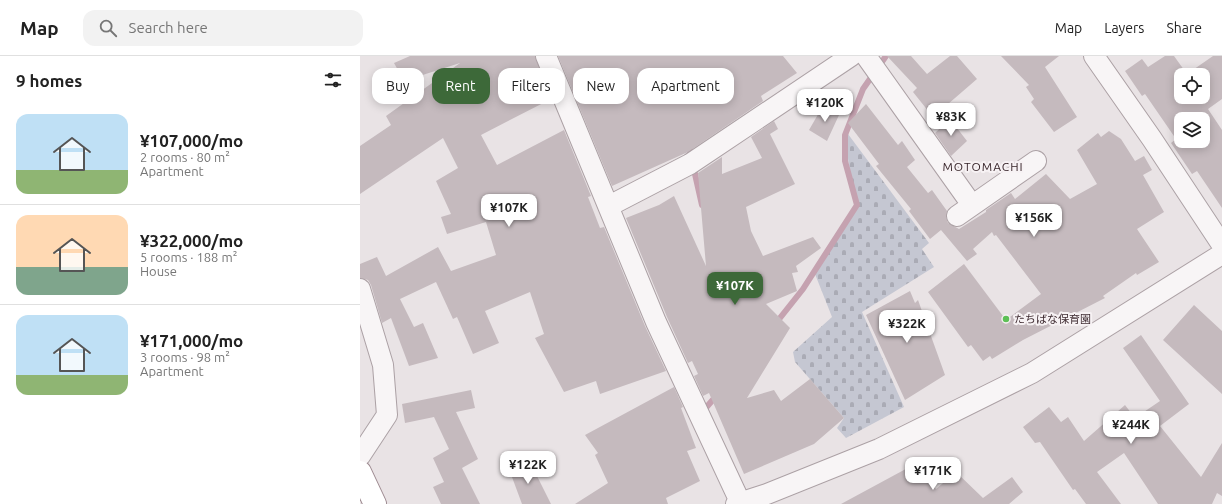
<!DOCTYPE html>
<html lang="en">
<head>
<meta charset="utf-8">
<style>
	body { margin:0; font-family:Ubuntu,"Noto Sans JP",sans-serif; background:#f2f2f2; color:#222; height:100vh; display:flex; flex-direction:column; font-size:15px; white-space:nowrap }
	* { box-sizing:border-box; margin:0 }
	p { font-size:13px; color:#767676 }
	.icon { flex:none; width:22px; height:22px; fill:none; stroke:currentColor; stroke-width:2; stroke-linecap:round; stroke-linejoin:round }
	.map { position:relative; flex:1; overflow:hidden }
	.panel { display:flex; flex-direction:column; background:#fff; width:360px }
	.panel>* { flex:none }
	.banner { position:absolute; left:12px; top:12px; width:380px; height:36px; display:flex; gap:8px }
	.controls { position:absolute; left:814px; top:12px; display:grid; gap:8px }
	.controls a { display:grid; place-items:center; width:36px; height:36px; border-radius:8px; background:#fff; box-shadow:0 2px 10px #0003; font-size:20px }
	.price { position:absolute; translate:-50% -34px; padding:0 9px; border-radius:8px; background:#fff; color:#222; font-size:13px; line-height:26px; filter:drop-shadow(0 1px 2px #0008) }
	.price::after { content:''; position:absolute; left:50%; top:24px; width:12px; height:9px; margin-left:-6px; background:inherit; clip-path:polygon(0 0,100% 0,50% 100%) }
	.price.on { background:#3d6939; color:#fff }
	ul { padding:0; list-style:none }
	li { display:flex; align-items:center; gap:12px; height:100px; padding:0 16px }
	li+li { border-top:1px solid #e0e0e0 }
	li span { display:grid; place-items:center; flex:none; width:112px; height:80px; border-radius:12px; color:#555 }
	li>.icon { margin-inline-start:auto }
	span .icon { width:48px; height:48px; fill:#fffc; stroke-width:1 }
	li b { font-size:17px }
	h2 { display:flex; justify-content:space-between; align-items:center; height:48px; padding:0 16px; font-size:17px }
	.tag { padding:0 14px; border-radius:12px; background:#fff; box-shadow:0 2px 10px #0003; font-size:14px; line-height:36px }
	.tag.on { background:#3d6939; color:#fff }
	header { display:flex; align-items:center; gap:24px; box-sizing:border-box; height:56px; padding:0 20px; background:#fff; border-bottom:1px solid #e0e0e0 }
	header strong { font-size:19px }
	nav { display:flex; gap:22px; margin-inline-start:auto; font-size:14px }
	.search { width:280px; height:36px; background:#f2f2f2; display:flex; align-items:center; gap:10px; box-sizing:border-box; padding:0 14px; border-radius:12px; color:#767676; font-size:15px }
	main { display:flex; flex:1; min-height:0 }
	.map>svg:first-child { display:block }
</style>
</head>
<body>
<header>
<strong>Map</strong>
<div class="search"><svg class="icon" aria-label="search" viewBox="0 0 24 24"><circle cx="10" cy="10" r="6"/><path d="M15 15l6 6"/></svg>Search here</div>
<nav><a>Map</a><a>Layers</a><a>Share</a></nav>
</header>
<main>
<section class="panel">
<h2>9 homes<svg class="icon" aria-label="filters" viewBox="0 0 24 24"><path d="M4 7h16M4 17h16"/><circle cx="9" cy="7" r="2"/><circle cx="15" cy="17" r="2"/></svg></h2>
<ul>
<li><span style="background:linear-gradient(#bfe0f5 70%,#8fb573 0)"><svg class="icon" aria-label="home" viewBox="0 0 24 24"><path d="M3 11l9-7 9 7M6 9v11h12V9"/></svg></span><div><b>¥107,000/mo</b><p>2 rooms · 80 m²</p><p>Apartment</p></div></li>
<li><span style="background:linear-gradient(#ffd9b3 65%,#7fa58c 0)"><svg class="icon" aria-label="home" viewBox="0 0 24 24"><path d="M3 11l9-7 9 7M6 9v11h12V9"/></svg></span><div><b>¥322,000/mo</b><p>5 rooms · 188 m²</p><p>House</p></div></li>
<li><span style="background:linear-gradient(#bfe0f5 75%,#8fb573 0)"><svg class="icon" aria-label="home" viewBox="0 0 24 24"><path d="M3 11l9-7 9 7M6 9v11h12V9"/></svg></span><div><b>¥171,000/mo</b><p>3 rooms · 98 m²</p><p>Apartment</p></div></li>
</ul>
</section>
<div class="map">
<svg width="862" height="448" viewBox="0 0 862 448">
	<defs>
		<pattern id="cemetery-stones" width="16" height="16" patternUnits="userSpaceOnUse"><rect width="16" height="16" fill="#c5c7d2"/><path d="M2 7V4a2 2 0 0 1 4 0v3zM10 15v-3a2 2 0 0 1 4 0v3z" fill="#aaabb5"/></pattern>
	</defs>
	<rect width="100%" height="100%" fill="#e9e3e5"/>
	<path fill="url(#cemetery-stones)" d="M488,78L569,187L562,193L574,211L502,256L544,351L486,382L477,372L484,362L435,306L433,296L472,261L455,218L499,149C492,125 485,103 488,78Z"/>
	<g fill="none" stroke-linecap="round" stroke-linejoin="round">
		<path stroke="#c5a2b0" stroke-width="6" d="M328,87L342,149
			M416,267L443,233L497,149L485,105V79L503,33L526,0
			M346,357L344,354L357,339"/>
	</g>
	<path fill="#c5babe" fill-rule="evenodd" d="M50,0H175L191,43L121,79L137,109L204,74L231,140L228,141L240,172L244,171L285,270L306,315L240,338L236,325L204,336L175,282L184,278L170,236L125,255L139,287L113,298L97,261L93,263L76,226L40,243L54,271L63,267L78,302L49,310L31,262L22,267L11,229L8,224L0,222V208L17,201L26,220L78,191L91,215L136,199L126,166L87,178L81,161L91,158L76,125L98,112L83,82L0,138V90L31,69L26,60L100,7L44,25L34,7Z
		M198,0H423L437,17L401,40L403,45L328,96L252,130Z
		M527,0H551L567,18L590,0H597L617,23L573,61L553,36L557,32Z
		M641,0H699L685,11L717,61L694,76L671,46L674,43L666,31L669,29Z
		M805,0H814L827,18L853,0H862V43L848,53L862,74V152L837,115L832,118L811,87L816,83L785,38L782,40L765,15L782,3L788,11ZM821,19H843V41H821ZM821,63H843V85H821Z
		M464,48L479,59L467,85L449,74Z
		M506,48L538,89L542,85L555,104L547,111L568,137L572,134L587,155L586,161L588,167L599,173L626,156V154L651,137L655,143L686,118L710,143L737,128L717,94L738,77L741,81L749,75L761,83L775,105L784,100L792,114L783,119L804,156L777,173L799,206L777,219L776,217L743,240L745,242L663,284L632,303L630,300L623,305L611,289L608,291L568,236L604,208L646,264L681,238L636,179L634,180L632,176L613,193L617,198L607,205L581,174L570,183L549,155L551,153L516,110L519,108L488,67Z
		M590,63L607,85L591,100L575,77Z
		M414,65L418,73L410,78L435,128L386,151L391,175L403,200L453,181L461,192L436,210L438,216L432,217L437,235L406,248L430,272L387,342L414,334L421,345L450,323L484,362L454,388L384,418L349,337L343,340L334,320L338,318L332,305L328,307L307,261L266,162L299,149L314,140L346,210L338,117L362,101V118L402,102L391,81Z
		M550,235L555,247L558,244L585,319L545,344L506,259Z
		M834,249L862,275V338L803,284Z
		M781,279L829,348L800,370L841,421L862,387V440L857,437L852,448H798L764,397L737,416L761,448H726L715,433L713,434L680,386L675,387L663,371L689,351L701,366L708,361L724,385L765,349L775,362L800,345L763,292Z
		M314,331L323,351L321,352L336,392L327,395L340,425L306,442L308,448H215L248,427L235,399L238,397L225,379Z
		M111,334L115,352L96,356L118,403L102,412L120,448H81L73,431L84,426L73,402L89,393L74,361L45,367L42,348Z
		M167,403L178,422L191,448H162L149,413Z
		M555,408L576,433L596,416L623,442L652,421L663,436L649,448H481Z"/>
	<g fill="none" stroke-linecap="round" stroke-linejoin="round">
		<defs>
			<path id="minor" d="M186,0L296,266L381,448
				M506,0L612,149
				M734,0L792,83L862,189
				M249,150L330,108L491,0
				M597,160L676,105
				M0,233L23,309L27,359L0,400
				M376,448L407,438L519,393L672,317L862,198"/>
			<path id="highway" d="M0,416L15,448"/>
		</defs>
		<use href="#minor" stroke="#aca1a5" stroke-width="22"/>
		<use href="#highway" stroke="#9e8b91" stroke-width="24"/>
		<use href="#minor" stroke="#f8f5f6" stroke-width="20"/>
		<use href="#highway" stroke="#fff" stroke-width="22"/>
	</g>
	<circle fill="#5dc056" stroke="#f7f2f4" stroke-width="1.5" cx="646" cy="263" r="4"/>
	<g text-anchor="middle" stroke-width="4" stroke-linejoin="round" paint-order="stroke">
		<g font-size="11" fill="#3f2c32" stroke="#f7f2f4" text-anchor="start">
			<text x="654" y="267">たちばな保育園</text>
		</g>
		<g font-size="12" letter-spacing="1" fill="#311e23" stroke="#f7f2f4">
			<text x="623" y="115">MOTOMACHI</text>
		</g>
	</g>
</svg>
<div class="controls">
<a><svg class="icon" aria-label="locate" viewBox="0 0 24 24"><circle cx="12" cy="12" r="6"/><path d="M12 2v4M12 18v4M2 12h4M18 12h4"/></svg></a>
<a><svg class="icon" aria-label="layers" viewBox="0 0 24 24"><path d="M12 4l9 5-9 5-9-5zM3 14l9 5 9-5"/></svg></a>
</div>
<b class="price" style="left:465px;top:67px">¥120K</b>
<b class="price" style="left:591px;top:81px">¥83K</b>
<b class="price" style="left:149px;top:172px">¥107K</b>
<b class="price" style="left:674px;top:182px">¥156K</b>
<b class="price on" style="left:375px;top:250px">¥107K</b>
<b class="price" style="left:547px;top:288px">¥322K</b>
<b class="price" style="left:771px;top:389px">¥244K</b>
<b class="price" style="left:168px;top:429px">¥122K</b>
<b class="price" style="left:573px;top:435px">¥171K</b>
<div class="banner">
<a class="tag">Buy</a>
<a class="tag on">Rent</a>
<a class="tag">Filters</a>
<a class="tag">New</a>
<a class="tag">Apartment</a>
</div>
</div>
</main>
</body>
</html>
